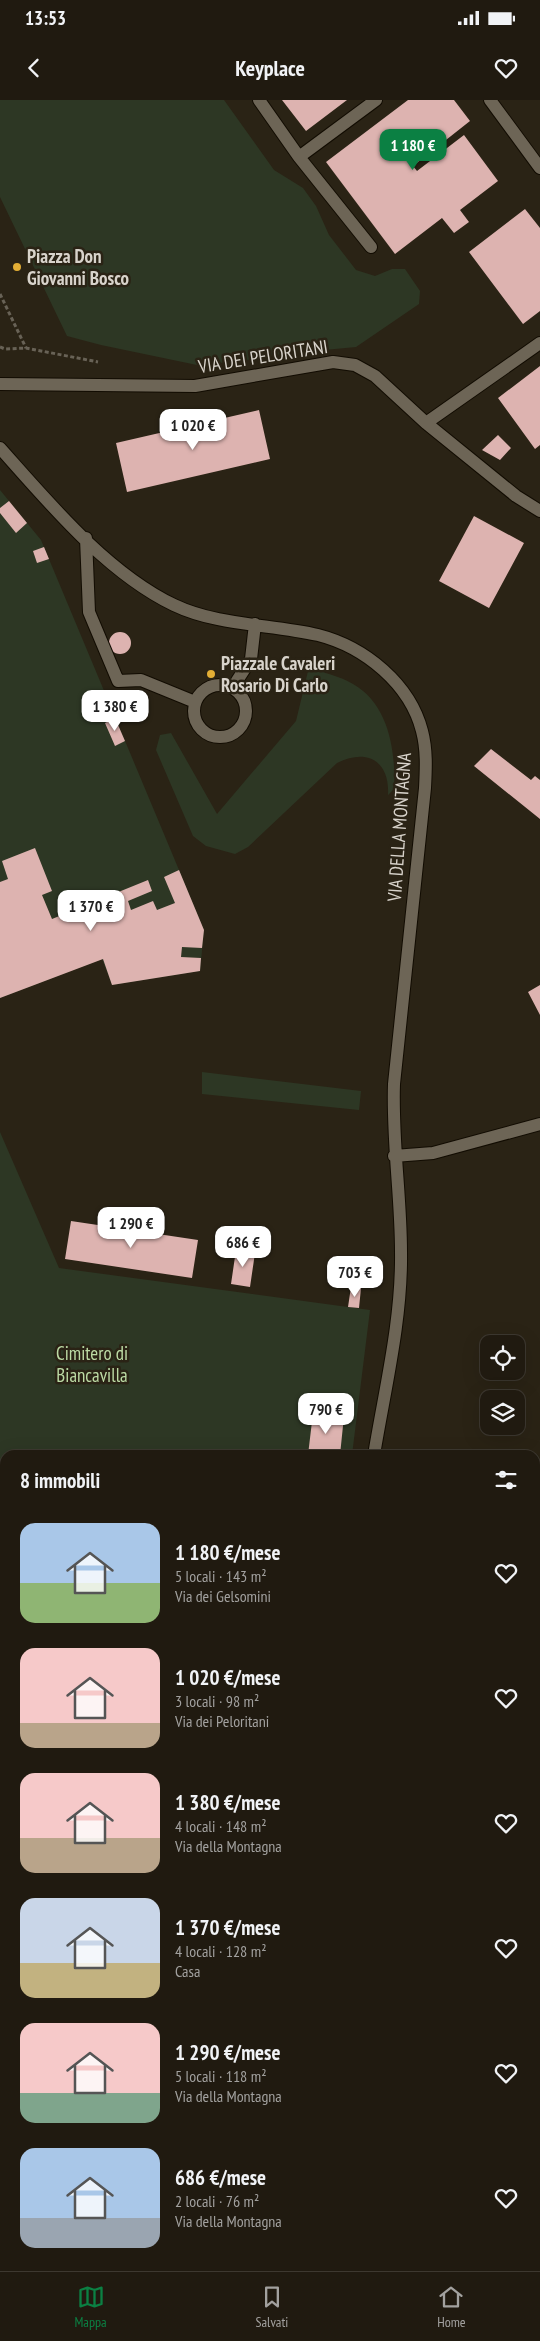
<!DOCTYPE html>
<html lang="it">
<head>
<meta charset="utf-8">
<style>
	body { margin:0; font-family:"PT Sans Narrow",sans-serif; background:#282319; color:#f1f3f6; height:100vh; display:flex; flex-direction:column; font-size:19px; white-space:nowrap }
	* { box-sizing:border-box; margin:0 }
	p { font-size:16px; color:#a2a19f }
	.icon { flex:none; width:28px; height:28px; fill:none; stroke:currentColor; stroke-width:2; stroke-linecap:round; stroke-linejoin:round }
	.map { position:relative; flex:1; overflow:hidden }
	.side { position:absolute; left:0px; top:1350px; width:540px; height:821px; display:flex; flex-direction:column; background:#201a10; border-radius:15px 15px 0 0; box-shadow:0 5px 20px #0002,0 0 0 1px #3d3830 }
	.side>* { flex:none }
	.controls { position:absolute; left:480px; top:1235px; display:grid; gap:10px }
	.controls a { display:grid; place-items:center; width:45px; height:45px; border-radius:10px; background:#201a10; box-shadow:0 5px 20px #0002,0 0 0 1px #3d3830; font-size:25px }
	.price { position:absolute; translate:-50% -42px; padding:0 11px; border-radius:10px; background:#fff; color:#222; font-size:16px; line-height:32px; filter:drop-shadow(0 1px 2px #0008) }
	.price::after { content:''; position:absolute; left:50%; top:30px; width:15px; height:11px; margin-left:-8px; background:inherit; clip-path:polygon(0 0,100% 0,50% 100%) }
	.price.active { background:#0b8043; color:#fff }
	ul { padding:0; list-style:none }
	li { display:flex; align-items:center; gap:15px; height:125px; padding:0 20px }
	li span { display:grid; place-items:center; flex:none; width:140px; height:100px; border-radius:15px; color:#555 }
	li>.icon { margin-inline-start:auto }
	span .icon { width:60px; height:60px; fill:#fffc; stroke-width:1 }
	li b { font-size:21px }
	h2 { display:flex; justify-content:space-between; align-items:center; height:60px; padding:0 20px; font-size:21px }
	.status { display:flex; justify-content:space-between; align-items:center; height:35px; padding:0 25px; background:#201a10; direction:ltr }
	.status svg { height:14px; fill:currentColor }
	header { display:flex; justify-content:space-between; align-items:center; height:65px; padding:0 20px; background:#201a10; font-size:22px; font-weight:600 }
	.tab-bar { display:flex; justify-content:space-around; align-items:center; height:70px; border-top:1px solid #3d3830; background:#201a10; font-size:14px; color:#a2a19f }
	.tab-bar a { display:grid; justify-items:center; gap:2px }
	.tab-bar .active { color:#0b8043 }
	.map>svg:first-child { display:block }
</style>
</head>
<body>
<div class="status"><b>13:53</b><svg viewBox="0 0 49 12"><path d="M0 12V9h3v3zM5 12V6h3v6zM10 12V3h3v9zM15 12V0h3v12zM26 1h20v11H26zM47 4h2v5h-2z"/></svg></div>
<header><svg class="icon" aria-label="back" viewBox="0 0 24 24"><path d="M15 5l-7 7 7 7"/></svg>Keyplace<svg class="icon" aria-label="heart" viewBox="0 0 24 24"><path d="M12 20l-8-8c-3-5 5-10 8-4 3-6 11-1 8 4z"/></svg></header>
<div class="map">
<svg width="540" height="2171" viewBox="0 0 540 2171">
	<rect width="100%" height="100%" fill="#2a2315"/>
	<path fill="#2d3724" d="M0,0H224L274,70L303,88L316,106L329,135L356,170L375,176L392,169H405L420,191L419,204L356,247L282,254L241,261L197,265L101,245L67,236L0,97Z
		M0,390L41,440L179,770L204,830L200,871L112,885L102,859L0,898Z
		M309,567C323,573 340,576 353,584C389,604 396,652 394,689L388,695C390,661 367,648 337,663L248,747L235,754L206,746L193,736L156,650L160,635L171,633L217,714L296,621Z
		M202,972L361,991L359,1010L202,994Z
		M0,1032L59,1168L370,1210L352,1355H5V1710L0,1709Z"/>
	<path fill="#ddb3b0" d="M282,0H347L306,31Z
		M408,0H454L470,21L413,66L417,71L464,35L498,81L460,110L469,122L454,133L442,118L395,154L326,62Z
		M525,109L540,128V211L523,224L469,152Z
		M540,266V345L535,349L498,298Z
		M259,310L270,359L127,392L116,343Z
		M498,335L511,348L500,360L482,350Z
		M9,401L27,423L16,433L0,413V408Z
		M474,416L524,443L489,508L439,481Z
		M44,447L49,459L37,463L33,451Z
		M109 543a11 11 0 1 1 22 0a11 11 0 1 1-22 0Z
		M115,618L125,641L115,646L105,623Z
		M491,649L531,680L535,676L540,680V719L474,666Z
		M35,748L52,791L42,795L52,819L148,780L152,791L128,801L131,810L153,801L157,810L175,803L164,777L179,770L204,830L202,848L182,847L181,857L201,858L200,871L112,885L103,859L0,898V782L8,779L2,761Z
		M540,885V915L528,892Z
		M71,1121L198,1140L192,1178L65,1159Z
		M236,1150L255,1153L250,1187L231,1184Z
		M351,1187L361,1188L359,1208L348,1207Z
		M313,1313L344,1316L340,1355H308Z
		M540,1853V1939L535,1941V1855Z
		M540,2043V2135L535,2124V2046Z
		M322,2166H391L389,2171H322Z"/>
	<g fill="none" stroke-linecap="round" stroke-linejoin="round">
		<defs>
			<path id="minor" d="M259,0L299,57L371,147
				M490,0L540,68
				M299,57L376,0
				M0,284L195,286L333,262L355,265L375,276L426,323L516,396L540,411
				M426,323L540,243
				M0,348C49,403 107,473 174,505C218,526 271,524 318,535C365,547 410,584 422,631C427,650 426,669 425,688L394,984C392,1041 401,1096 401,1152C402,1220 385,1288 374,1355
				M86,438L89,512L118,581L141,580L195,602
				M194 611a26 26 0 1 1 52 0a26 26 0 1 1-52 0Z
				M233,587L251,559L255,524
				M394,1056L433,1053L540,1024
				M535,1813L540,1811
				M262,2171L263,2166"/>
		</defs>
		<use href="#minor" stroke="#120c02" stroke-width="14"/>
		<path stroke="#686256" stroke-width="3" stroke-dasharray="4 2.5" stroke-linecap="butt" d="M0,194L26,248
			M0,247L5,249L26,248L98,262"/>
		<use href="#minor" stroke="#6d6556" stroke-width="12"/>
	</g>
	<g fill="#e3ae35" stroke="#2a2315" stroke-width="2">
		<circle cx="17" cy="167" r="5"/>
		<circle cx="211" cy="574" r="5"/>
	</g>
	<g text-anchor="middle" stroke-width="5" stroke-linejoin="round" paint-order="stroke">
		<g font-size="19" font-weight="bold" fill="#d8d3cb" stroke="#2a2315" text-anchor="start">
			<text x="27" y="163">Piazza Don<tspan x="27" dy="22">Giovanni Bosco</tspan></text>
			<text x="221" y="570">Piazzale Cavaleri<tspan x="221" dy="22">Rosario Di Carlo</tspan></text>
		</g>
		<g font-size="19" fill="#d8d3cb" stroke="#2a2315">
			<text transform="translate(263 256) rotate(-9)" y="7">VIA DEI PELORITANI</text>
			<text transform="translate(399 727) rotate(-86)" y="7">VIA DELLA MONTAGNA</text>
		</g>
		<g font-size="19" fill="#bcdaa4" stroke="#2a2315">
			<text x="92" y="1260">Cimitero di<tspan x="92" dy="22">Biancavilla</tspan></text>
		</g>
	</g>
</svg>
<div class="controls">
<a><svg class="icon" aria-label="locate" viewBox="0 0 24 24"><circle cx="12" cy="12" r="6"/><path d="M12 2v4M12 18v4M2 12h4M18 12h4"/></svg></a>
<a><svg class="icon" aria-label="layers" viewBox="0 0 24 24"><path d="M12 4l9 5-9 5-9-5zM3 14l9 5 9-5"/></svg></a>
</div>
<b class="price active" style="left:413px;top:71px">1 180 €</b>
<b class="price" style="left:193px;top:351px">1 020 €</b>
<b class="price" style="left:115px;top:632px">1 380 €</b>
<b class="price" style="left:91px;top:832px">1 370 €</b>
<b class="price" style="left:131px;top:1149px">1 290 €</b>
<b class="price" style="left:243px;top:1168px">686 €</b>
<b class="price" style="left:355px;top:1198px">703 €</b>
<b class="price" style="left:326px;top:1335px">790 €</b>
<section class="side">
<h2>8 immobili<svg class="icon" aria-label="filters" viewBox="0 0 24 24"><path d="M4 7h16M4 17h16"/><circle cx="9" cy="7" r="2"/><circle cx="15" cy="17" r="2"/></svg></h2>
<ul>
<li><span style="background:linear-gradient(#a9c7e8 60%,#8fb573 0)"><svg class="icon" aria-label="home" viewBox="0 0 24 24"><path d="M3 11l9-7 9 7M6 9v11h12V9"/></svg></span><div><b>1 180 €/mese</b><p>5 locali · 143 m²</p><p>Via dei Gelsomini</p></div><svg class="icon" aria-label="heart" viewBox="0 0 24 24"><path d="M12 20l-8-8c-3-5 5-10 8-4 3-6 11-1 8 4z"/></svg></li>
<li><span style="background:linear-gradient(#f6c9c9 75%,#b9a48a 0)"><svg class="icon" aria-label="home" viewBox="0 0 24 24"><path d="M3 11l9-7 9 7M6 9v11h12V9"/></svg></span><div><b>1 020 €/mese</b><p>3 locali · 98 m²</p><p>Via dei Peloritani</p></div><svg class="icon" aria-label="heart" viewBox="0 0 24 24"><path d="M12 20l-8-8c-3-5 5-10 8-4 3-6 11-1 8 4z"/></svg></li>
<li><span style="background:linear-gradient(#f6c9c9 65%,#b9a48a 0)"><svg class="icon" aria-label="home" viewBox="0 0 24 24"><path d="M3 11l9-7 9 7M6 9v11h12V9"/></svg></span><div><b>1 380 €/mese</b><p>4 locali · 148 m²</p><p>Via della Montagna</p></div><svg class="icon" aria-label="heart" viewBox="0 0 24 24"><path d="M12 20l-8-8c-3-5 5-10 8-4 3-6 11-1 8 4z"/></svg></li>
<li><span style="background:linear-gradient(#c9d6e8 65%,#c2b280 0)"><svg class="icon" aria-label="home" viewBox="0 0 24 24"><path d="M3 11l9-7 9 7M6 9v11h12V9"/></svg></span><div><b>1 370 €/mese</b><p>4 locali · 128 m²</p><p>Casa</p></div><svg class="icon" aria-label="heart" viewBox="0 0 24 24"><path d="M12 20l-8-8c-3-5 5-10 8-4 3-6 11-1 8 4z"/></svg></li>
<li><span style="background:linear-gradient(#f6c9c9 70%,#7fa58c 0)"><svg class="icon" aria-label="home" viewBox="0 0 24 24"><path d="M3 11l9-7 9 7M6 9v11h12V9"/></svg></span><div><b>1 290 €/mese</b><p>5 locali · 118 m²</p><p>Via della Montagna</p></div><svg class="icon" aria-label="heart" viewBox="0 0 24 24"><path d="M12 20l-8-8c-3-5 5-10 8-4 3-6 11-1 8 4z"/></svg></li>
<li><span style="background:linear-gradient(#a9c7e8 70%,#9aa5b1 0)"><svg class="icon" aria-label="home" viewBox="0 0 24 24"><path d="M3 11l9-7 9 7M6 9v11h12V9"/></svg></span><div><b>686 €/mese</b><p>2 locali · 76 m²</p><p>Via della Montagna</p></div><svg class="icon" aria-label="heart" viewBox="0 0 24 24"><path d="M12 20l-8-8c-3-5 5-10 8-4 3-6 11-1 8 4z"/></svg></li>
</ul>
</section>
</div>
<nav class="tab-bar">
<a class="active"><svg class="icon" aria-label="map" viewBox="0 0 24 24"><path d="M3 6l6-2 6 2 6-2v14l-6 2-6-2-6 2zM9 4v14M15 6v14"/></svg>Mappa</a>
<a><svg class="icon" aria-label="saved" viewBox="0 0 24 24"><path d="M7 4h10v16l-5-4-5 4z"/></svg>Salvati</a>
<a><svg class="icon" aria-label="home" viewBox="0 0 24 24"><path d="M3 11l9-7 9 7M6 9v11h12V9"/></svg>Home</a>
</nav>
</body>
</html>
